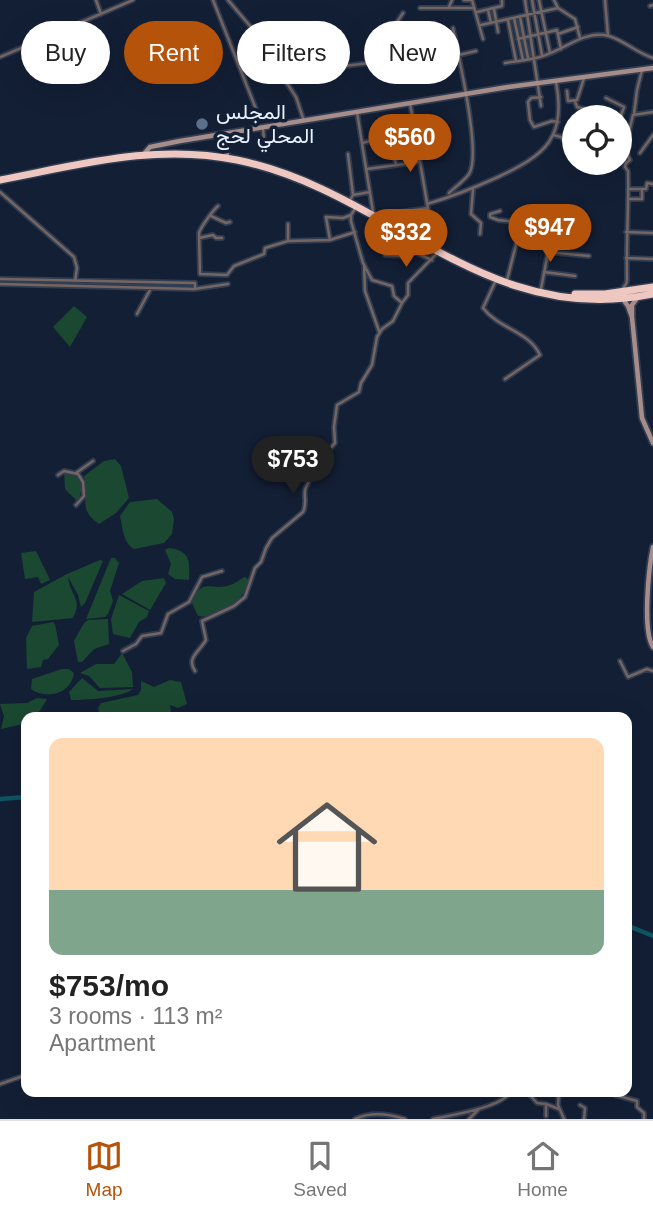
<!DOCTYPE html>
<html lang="en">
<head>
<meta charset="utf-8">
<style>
	body { margin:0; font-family:Helvetica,Vazirmatn,sans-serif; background:#f6f6f6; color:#222; height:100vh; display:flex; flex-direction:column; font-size:26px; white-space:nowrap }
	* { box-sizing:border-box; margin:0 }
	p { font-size:23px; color:#767676 }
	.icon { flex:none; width:38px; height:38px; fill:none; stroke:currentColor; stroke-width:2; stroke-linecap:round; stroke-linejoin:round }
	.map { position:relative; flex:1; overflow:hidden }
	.sheet { position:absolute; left:21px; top:712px; width:611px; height:385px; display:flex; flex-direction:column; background:#fff; border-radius:14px; box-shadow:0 7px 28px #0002 }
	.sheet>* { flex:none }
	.banner { position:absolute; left:21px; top:21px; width:612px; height:63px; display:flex; gap:14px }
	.fabs { position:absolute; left:562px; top:105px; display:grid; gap:14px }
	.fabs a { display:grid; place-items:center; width:70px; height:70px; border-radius:50%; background:#fff; box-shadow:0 7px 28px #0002; font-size:35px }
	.price { position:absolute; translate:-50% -60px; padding:0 16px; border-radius:24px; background:#b45309; color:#fff; font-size:23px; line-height:46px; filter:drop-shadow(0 2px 4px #0008) }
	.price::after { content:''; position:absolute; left:50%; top:42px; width:21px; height:16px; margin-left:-10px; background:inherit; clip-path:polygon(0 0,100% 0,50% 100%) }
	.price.on { background:#222; color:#fff }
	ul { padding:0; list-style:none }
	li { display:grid; align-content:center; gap:14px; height:371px; padding:0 28px }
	li span { display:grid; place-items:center; height:217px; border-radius:14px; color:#555 }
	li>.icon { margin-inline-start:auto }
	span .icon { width:126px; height:126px; fill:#fffc; stroke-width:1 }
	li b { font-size:30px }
	.chip { padding:0 24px; border-radius:32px; background:#fff; box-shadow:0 7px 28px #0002; font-size:24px; line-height:63px }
	.chip.on { background:#b45309; color:#fff }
	.dock { display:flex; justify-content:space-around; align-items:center; height:98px; border-top:2px solid #e0e0e0; background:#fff; font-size:19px; color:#767676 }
	.dock a { display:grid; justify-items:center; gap:4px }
	.dock .on { color:#b45309 }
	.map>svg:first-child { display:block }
</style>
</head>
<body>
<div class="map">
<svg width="653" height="1119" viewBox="0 0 653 1119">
	<rect width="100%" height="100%" fill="#131f35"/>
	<path fill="#1b4831" d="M74,306L87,317L70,347L53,327Z
		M115,459L121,466L129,498L116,513L99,524C76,508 90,498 84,476L104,461Z
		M64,472L76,475L82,487L79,499L76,500L65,489Z
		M157,499L172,512L174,519L172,534L164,543L134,549C123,543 123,528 120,516L130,502Z
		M169,548C190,551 190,560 189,580L175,579L168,574L171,564L165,550Z
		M36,551L50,580L41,584L38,577L25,579L21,553Z
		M111,558H115L119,563L110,591L113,601L108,614L105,617L86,619Z
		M100,560L103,561L85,603L81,607L78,595L68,577C70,596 83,598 73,618L32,622L34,592L67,574Z
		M245,577L248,579C246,601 218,619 198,616L191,601C204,576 211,592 230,585C235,584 240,579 245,577Z
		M164,578L166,583L150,610L122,594L142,581Z
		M119,595L149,611L147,617L139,622L130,638L113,634L111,619Z
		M108,619L109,644L94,649L82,662H78L74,641L84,623L88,620Z
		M53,622L55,624L59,645L48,659L43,660L41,667L27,669L26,638L32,626Z
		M122,653L132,672L133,687L100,688L89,676L80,673L96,664H114Z
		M62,669H69L74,673C71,694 47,700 31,689L32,679Z
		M82,678L98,691L133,689C122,698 85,700 71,700L69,692Z
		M170,680L181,682L187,704L178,708L170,705L172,717H100L98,708L101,703L138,695L141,690V681L154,687Z
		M37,698L47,699C42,708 37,718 26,718L23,724L1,729L4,716L0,704L27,703Z"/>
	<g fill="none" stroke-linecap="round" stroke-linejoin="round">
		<path stroke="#0e5564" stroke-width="4.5" d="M0,799L26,797
			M626,925L653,936"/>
		<defs>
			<path id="street" d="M96,0L101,14
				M213,0L256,109L255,116L259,129
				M228,0L267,46L277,68L296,97L304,121
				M464,0H472L483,39
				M525,0L541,106
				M532,0L542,55
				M539,0L550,53
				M554,0L558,8L575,19L580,38
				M605,0L608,36
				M650,6L653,5
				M449,7L452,0
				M420,8H474
				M494,9L498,32
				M488,10L491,23
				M477,12L502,6V0
				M520,17L528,58
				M514,18L523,60
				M508,20L516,61
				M481,25L558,8
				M558,34L578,27
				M518,39L557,30L561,49
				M399,51L393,46L390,33L403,13
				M459,55L476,51
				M0,57L133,0
				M505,63C517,61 531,60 543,56C566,49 584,30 609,36C625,41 637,53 653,58
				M323,66L336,59L345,66L384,61L405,47L425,46L455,39
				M567,91L568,101L577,100L584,78
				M541,97L531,98L528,102L530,120L534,127L552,121L558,122
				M606,98L624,107L620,118
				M575,101L577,107L613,117
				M410,103L432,232L430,245
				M357,112L373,212
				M634,114L637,90L642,70
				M553,135L561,137L574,152
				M391,138L396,165
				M620,139L628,138
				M260,143L264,140L263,128
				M362,143L413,131
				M640,153L653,135
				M348,154L353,195L349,202
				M367,169L419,162
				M628,189H646L647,183L653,184
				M473,190L471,214L481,223L480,234
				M0,192L74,257L77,268L75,281
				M449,193C455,187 464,181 469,174C482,154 458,55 453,28
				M353,195L370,192
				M628,199H642V189
				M427,204C454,196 472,189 498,177C545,155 567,138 556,82
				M218,206C214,209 200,228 199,233L200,274L227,275L234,266L264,254L265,248L288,241
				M356,207L351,215V221L363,263L372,280L392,286L394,296L402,303L408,295V283L438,252
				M500,211L490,214V217L498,220L516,222L520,229L507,280
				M211,216L226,223L230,222
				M288,224V241L330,240L355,232
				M626,232L653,233
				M199,238L213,235L216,238H222
				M330,240L326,217L343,218L351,215
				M517,242L548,248V252L589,256
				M396,244L407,249L412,238
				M407,249L432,260
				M404,256L385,255C384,249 380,245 380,239C376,209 406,212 428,208
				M626,258L653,259
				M364,264L365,291L379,331
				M544,272L575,276
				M0,279L195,283V287
				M496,280L483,308C499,329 529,331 540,355L505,379
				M0,284L194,289L228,284
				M623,288C626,284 627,284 627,278C626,242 629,206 628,171L625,167L626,163L630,160C623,149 630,129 633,115L653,112
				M541,289L548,252
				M137,314L151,288
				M76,473L93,461
				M58,475L64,471L78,474L83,482L84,496L76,505
				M123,651L136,644L142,636L161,633L168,614L189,602L202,577L222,571
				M620,661L628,677L647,669L653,671
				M195,671C186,658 199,652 206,640L202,621L234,606L245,597L255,568L261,562L266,548L272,538L303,512C307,504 304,498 305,490C306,484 330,448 335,443L334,427L337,405L359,392L361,383L372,365L377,337L382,329L393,321L402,303
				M0,1084L26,1075
				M527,1092L537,1103L546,1104L559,1109
				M559,1092L558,1105L564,1119
				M615,1095L637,1101V1107L644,1113V1119
				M580,1105L585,1108L584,1119
				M546,1116V1104
				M355,1119C370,1112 389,1114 405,1119
				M433,1119C452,1115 500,1108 511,1092
				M469,1119L479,1109"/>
			<path id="secondary" d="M144,154L150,147L180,141L508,87L653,68
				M226,158L230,133
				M622,298L628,306L632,317V305L638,297
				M632,317L642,418L653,443
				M653,547C649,567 642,630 653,647"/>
			<path id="highway" d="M0,180C79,165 156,143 237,160C389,191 484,329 653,294
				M575,294H605L653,287"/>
		</defs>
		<use href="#street" stroke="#313d51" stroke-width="6"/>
		<use href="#secondary" stroke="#313d51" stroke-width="8"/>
		<use href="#highway" stroke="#313d51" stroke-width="10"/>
		<use href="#street" stroke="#756562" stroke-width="2.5"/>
		<use href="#secondary" stroke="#a68d89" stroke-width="4.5"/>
		<use href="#highway" stroke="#efc7c1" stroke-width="7"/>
	</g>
	<circle fill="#5c6f8a" stroke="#131f35" stroke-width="2.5" cx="202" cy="124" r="7"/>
	<g text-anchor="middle" stroke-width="7" stroke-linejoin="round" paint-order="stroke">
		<g font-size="21" fill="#ebf2ff" stroke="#131f35" text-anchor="start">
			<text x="216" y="119">المجلس<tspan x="216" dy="24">المحلي لحج</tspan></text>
		</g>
	</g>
</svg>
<div class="fabs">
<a><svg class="icon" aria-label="locate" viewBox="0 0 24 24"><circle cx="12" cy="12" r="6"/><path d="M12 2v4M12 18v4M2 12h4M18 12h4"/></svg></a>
</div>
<b class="price" style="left:410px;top:174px">$560</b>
<b class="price" style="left:550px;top:264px">$947</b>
<b class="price" style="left:406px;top:269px">$332</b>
<b class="price on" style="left:293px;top:496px">$753</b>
<div class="banner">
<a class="chip">Buy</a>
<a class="chip on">Rent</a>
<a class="chip">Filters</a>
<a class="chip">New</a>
</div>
<section class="sheet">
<ul>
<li><span style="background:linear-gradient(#ffd9b3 70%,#7fa58c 0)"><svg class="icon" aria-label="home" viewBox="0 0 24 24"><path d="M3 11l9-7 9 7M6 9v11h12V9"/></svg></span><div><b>$753/mo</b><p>3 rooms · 113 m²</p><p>Apartment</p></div></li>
</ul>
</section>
</div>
<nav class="dock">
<a class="on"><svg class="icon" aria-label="map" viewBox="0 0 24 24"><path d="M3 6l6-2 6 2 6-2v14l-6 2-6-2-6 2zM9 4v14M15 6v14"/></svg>Map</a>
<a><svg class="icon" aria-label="saved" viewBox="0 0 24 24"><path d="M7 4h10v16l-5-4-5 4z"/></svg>Saved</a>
<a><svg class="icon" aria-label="home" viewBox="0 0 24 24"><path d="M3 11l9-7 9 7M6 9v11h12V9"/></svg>Home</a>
</nav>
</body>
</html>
